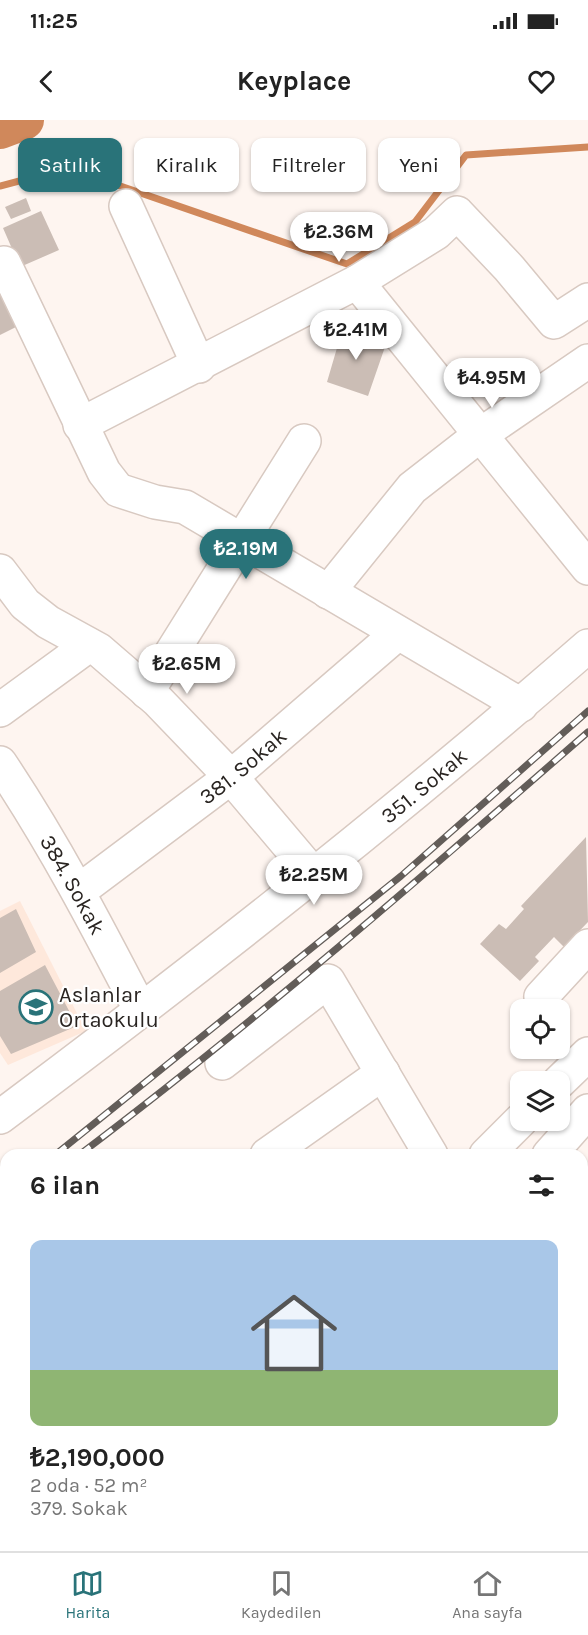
<!DOCTYPE html>
<html lang="tr">
<head>
<meta charset="utf-8">
<style>
	body { margin:0; font-family:Karla,sans-serif; background:#f2f2f2; color:#222; height:100vh; display:flex; flex-direction:column; font-size:22px; white-space:nowrap }
	* { box-sizing:border-box; margin:0 }
	p { font-size:20px; color:#767676 }
	.icon { flex:none; width:33px; height:33px; fill:none; stroke:currentColor; stroke-width:2; stroke-linecap:round; stroke-linejoin:round }
	.map { position:relative; flex:1; overflow:hidden }
	.panel { position:absolute; left:0px; top:1029px; width:588px; height:402px; display:flex; flex-direction:column; background:#fff; border-radius:18px 18px 0 0; box-shadow:0 2px 4px #0004 }
	.panel>* { flex:none }
	.hud { position:absolute; left:18px; top:18px; width:552px; height:54px; display:flex; gap:12px }
	.controls { position:absolute; left:510px; top:879px; display:grid; gap:12px }
	.controls a { display:grid; place-items:center; width:60px; height:60px; border-radius:12px; background:#fff; box-shadow:0 2px 4px #0004; font-size:30px }
	.price { position:absolute; translate:-50% -51px; padding:0 14px; border-radius:21px; background:#fff; color:#222; font-size:20px; line-height:39px; filter:drop-shadow(0 2px 3px #0008) }
	.price::after { content:''; position:absolute; left:50%; top:36px; width:18px; height:14px; margin-left:-9px; background:inherit; clip-path:polygon(0 0,100% 0,50% 100%) }
	.price.on { background:#297379; color:#fff }
	ul { padding:0; list-style:none }
	li { display:grid; align-content:center; gap:12px; height:318px; padding:0 30px }
	li span { display:grid; place-items:center; height:186px; border-radius:12px; color:#555 }
	li>.icon { margin-inline-start:auto }
	span .icon { width:108px; height:108px; fill:#fffc; stroke-width:1 }
	li b { font-size:26px }
	h2 { display:flex; justify-content:space-between; align-items:center; height:72px; padding:0 30px; font-size:26px }
	.pill { padding:0 21px; border-radius:12px; background:#fff; box-shadow:0 2px 4px #0004; font-size:21px; line-height:54px }
	.pill.on { background:#297379; color:#fff }
	.status { display:flex; justify-content:space-between; align-items:center; height:42px; padding:0 30px; background:#fff; direction:ltr }
	.status svg { height:16px; fill:currentColor }
	header { display:flex; justify-content:space-between; align-items:center; height:78px; padding:0 30px; background:#fff; font-size:27px; font-weight:700 }
	.tabs { display:flex; justify-content:space-around; align-items:center; height:84px; border-top:2px solid #e0e0e0; background:#fff; font-size:16px; color:#767676 }
	.tabs a { display:grid; justify-items:center; gap:3px }
	.tabs .on { color:#297379 }
	.map>svg:first-child { display:block }
</style>
</head>
<body>
<div class="status"><b>11:25</b><svg viewBox="0 0 49 12"><path d="M0 12V9h3v3zM5 12V6h3v6zM10 12V3h3v9zM15 12V0h3v12zM26 1h20v11H26zM47 4h2v5h-2z"/></svg></div>
<header><svg class="icon" aria-label="back" viewBox="0 0 24 24"><path d="M15 5l-7 7 7 7"/></svg>Keyplace<svg class="icon" aria-label="heart" viewBox="0 0 24 24"><path d="M12 20l-8-8c-3-5 5-10 8-4 3-6 11-1 8 4z"/></svg></header>
<div class="map">
<svg width="588" height="1431" viewBox="0 0 588 1431">
	<rect width="100%" height="100%" fill="#fef5f0"/>
	<path fill="#fee8db" d="M20,781L86,911L8,945L0,933V791Z"/>
	<g fill="none" stroke-linecap="round" stroke-linejoin="round">
		<path stroke="#d0885b" stroke-width="7" d="M0,66L68,48L347,144L415,102L466,35L588,27"/>
		<path stroke="#d0885b" stroke-width="40" d="M0,9L24,0"/>
	</g>
	<path fill="#cbbdb5" d="M26,78L31,91L11,99L5,87Z
		M41,91L59,130L20,147L3,108Z
		M0,171L18,206L0,215Z
		M344,204L386,224L368,276L327,262Z
		M586,717L588,802L564,827L554,817L535,837L539,841L520,861L480,824L499,804L506,809L524,789L521,786Z
		M16,789L36,832L0,853V798Z
		M45,845L77,906L11,934L0,916V871Z"/>
	<g fill="none" stroke-linecap="round" stroke-linejoin="round">
		<defs>
			<g id="minor">
				<path d="M126,86L199,246"/>
				<path d="M4,143L104,352L118,370L155,382L185,387L521,585"/>
				<path d="M357,162L588,448"/>
				<path d="M80,305L357,162L436,113L457,93L509,148L554,202L588,180"/>
				<path d="M0,451L25,484L48,502L99,530L158,581L231,657L313,754"/>
				<path d="M328,472L412,368L480,315L588,241"/>
				<path d="M147,572L304,321"/>
				<path d="M0,590L89,525"/>
				<path id="s1" d="M0,643C53,722 97,806 141,891"/>
				<path id="s2" d="M79,771L231,657L398,513"/>
				<path d="M545,890L541,877L588,826"/>
				<path d="M222,943L328,861L431,1035"/>
				<path d="M559,962L588,934"/>
				<path id="s3" d="M0,997C201,847 399,691 588,526"/>
				<path d="M267,1035L383,953"/>
				<path d="M486,1035L521,1000"/>
				<path d="M482,1425L488,1431"/>
				<path d="M110,1431L115,1425"/>
			</g>
			<path id="major" d="M582,1117L588,1111
				M293,1431L298,1425"/>
			<path id="highway" d="M549,1035L588,991
				M582,1081L588,1075
				M175,1431L181,1425
				M245,1431L250,1425"/>
		</defs>
		<use href="#minor" stroke="#d8c9c1" stroke-width="36"/>
		<use href="#major" stroke="#d8c9c1" stroke-width="36"/>
		<use href="#highway" stroke="#d8c9c1" stroke-width="36"/>
		<use href="#minor" stroke="#fff" stroke-width="33"/>
		<use href="#major" stroke="#fff" stroke-width="33"/>
		<use href="#highway" stroke="#fff" stroke-width="33"/>
		<defs>
			<path id="rail" d="M55,1035L401,756L588,591
				M79,1035C255,902 422,757 588,612
				M0,1078L6,1073
				M0,1094L6,1090"/>
		</defs>
		<use href="#rail" stroke="#635d59" stroke-width="7"/>
		<use href="#rail" stroke="#fff" stroke-width="4.5" stroke-dasharray="14" stroke-linecap="butt"/>
	</g>
	<defs>
		<symbol id="school-ring" viewBox="-11 -11 22 22"><circle r="9.5" fill="#fff" stroke="#297379" stroke-width="1.5"/><path d="M0-5L7-2L0 1L-7-2ZM-4 1L0 2.5L4 1V4Q0 6-4 4Z" fill="#297379"/></symbol>
	</defs>
	<g fill-rule="evenodd">
		<use href="#school-ring" x="17" y="868" width="38" height="38"/>
	</g>
	<g text-anchor="middle" stroke-width="4.5" stroke-linejoin="round" paint-order="stroke">
		<g font-size="22" fill="#292421" stroke="#fff">
			<text dy="8" stroke="none"><textPath href="#s2" startOffset="206">381. Sokak</textPath></text>
			<text dy="8" stroke="none"><textPath href="#s3" startOffset="538">351. Sokak</textPath></text>
			<text dy="8" stroke="none"><textPath href="#s1" startOffset="142">384. Sokak</textPath></text>
		</g>
		<g font-size="22" fill="#292421" stroke="#fff" text-anchor="start">
			<text x="59" y="882">Aslanlar<tspan x="59" dy="25">Ortaokulu</tspan></text>
		</g>
	</g>
</svg>
<div class="controls">
<a><svg class="icon" aria-label="locate" viewBox="0 0 24 24"><circle cx="12" cy="12" r="6"/><path d="M12 2v4M12 18v4M2 12h4M18 12h4"/></svg></a>
<a><svg class="icon" aria-label="layers" viewBox="0 0 24 24"><path d="M12 4l9 5-9 5-9-5zM3 14l9 5 9-5"/></svg></a>
</div>
<b class="price" style="left:339px;top:143px">₺2.36M</b>
<b class="price" style="left:356px;top:241px">₺2.41M</b>
<b class="price" style="left:492px;top:289px">₺4.95M</b>
<b class="price on" style="left:246px;top:460px">₺2.19M</b>
<b class="price" style="left:187px;top:575px">₺2.65M</b>
<b class="price" style="left:314px;top:786px">₺2.25M</b>
<div class="hud">
<a class="pill on">Satılık</a>
<a class="pill">Kiralık</a>
<a class="pill">Filtreler</a>
<a class="pill">Yeni</a>
</div>
<section class="panel">
<h2>6 ilan<svg class="icon" aria-label="filters" viewBox="0 0 24 24"><path d="M4 7h16M4 17h16"/><circle cx="9" cy="7" r="2"/><circle cx="15" cy="17" r="2"/></svg></h2>
<ul>
<li><span style="background:linear-gradient(#a9c7e8 70%,#8fb573 0)"><svg class="icon" aria-label="home" viewBox="0 0 24 24"><path d="M3 11l9-7 9 7M6 9v11h12V9"/></svg></span><div><b>₺2,190,000</b><p>2 oda · 52 m²</p><p>379. Sokak</p></div></li>
</ul>
</section>
</div>
<nav class="tabs">
<a class="on"><svg class="icon" aria-label="map" viewBox="0 0 24 24"><path d="M3 6l6-2 6 2 6-2v14l-6 2-6-2-6 2zM9 4v14M15 6v14"/></svg>Harita</a>
<a><svg class="icon" aria-label="saved" viewBox="0 0 24 24"><path d="M7 4h10v16l-5-4-5 4z"/></svg>Kaydedilen</a>
<a><svg class="icon" aria-label="home" viewBox="0 0 24 24"><path d="M3 11l9-7 9 7M6 9v11h12V9"/></svg>Ana sayfa</a>
</nav>
</body>
</html>
